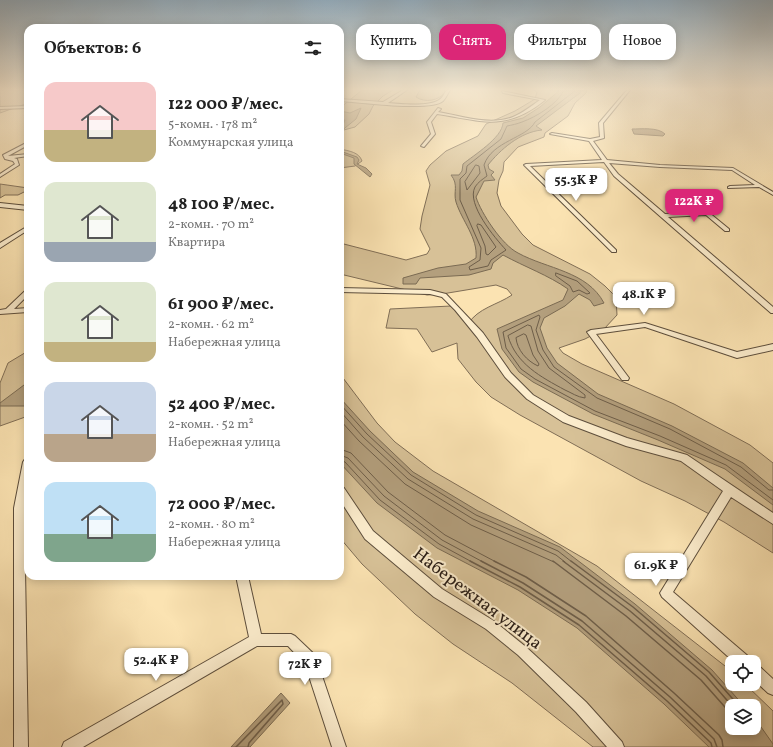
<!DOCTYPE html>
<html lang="ru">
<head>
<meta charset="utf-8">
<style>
	body { margin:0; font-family:Vollkorn,serif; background:#f2f2f2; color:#222; height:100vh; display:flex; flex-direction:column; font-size:15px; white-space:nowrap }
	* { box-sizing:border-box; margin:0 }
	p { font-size:13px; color:#767676 }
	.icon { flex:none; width:22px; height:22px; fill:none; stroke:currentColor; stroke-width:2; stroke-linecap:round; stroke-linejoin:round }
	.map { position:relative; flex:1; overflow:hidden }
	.panel { position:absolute; left:24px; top:24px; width:320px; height:556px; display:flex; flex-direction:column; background:#fff; border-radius:12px; box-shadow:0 2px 10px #0003 }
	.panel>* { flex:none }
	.top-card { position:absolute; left:356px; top:24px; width:357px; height:36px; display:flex; gap:8px }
	.fabs { position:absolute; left:725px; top:655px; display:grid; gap:8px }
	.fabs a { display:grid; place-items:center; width:36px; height:36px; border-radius:8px; background:#fff; box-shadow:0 2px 10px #0003; font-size:20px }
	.price { position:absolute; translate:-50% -34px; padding:0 9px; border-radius:8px; background:#fff; color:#222; font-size:13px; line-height:26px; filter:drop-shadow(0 1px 2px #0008) }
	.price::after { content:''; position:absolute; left:50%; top:24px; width:12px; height:9px; margin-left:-6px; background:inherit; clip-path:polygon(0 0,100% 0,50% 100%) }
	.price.current { background:#db2777; color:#fff }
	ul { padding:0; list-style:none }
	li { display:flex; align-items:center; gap:12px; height:100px; padding:0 20px }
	li span { display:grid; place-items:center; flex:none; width:112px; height:80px; border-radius:12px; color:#555 }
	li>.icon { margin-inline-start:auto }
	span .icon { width:48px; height:48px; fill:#fffc; stroke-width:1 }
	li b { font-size:17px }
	h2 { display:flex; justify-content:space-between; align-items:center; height:48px; padding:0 20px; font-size:17px }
	.tag { padding:0 14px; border-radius:12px; background:#fff; box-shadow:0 2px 10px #0003; font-size:14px; line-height:36px }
	.tag.current { background:#db2777; color:#fff }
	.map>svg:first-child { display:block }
</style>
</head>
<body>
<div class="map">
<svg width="773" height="747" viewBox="0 0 773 747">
	<rect width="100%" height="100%" fill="#fbe3b2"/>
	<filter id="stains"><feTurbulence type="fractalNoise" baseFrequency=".005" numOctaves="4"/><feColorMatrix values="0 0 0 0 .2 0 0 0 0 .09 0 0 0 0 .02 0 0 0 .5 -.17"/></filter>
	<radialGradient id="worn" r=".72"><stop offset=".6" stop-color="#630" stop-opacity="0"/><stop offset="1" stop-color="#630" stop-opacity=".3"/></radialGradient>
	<path fill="#d7c197" stroke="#806e56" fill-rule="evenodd" d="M0,90H28V103L0,113Z
		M362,90H393L383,96L373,106L369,114L355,127L340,131V108Z
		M420,90H444L445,92C439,101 425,103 416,97Z
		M534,90H587L586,93L575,103L568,116L545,133L544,137L518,147L504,162L503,171L499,180L497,193L501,206L522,234L533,245L590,274L605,286L616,297L617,315L604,329L585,339L559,348L563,353L582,364L674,404L750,445L773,463V553L724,522L685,501L641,481L520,415L491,397L476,382L458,359L457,343L432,352L417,329L386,328L390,309L451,306L468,324C478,308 497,305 512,295L507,289L496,285L442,294L427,295L340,274V243L406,260L427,254L430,249L420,229L422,216L430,185L426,171L430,165L446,151L478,136L486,124L515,111L535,99L537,92Z
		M340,149C349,151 359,152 362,161L355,166L340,168Z
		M0,184L28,188V190L18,195H5L0,198Z
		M28,351V416L0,426V383L8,363Z
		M340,374L377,423L395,442L433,471L597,566L725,666L732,672V684H745L773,711V747H593L512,683L453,644L415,614L362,564L340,538ZM732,706H754V728H732Z"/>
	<path fill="#b39f7d" stroke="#7b6b53" d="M560,90H580V93L536,126L542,130C520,132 500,150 488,165L489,169L494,172L491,175L495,180L484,181L476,197C481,213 502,245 518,253C547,269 587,271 604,303L594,306L590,300L579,294L565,306L544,318L540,328L547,348L557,363L598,394L672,426L743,463L773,488V505L725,469L658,440L593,414L533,382L519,372L502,349L497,329L563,300L568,289C548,275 525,267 503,255L493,263L491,269L469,275L420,278L416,284H403V278L438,268L466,264L476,258C478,238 462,221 456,202C453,192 459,185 451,175H459L462,171L463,164C474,155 502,138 503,123L523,118L540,107Z
		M361,108L356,119L340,132L345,120H340V111L350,113Z
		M632,129C641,129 658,127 665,134L663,136L634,134Z
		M340,151L357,157L359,160L357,164L366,168L372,174L370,177L354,164V158L340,153Z
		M28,382V406H0V403Z
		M340,398L370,431L413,472L478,511L560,547L635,604L712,670L744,706H732V728H754V717L773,744V747H709L664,704L577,628L518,590L437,548L377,503L340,463Z
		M281,693L290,703L250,747H231Z"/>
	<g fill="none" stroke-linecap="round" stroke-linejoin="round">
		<path stroke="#6e5e49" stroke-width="1" d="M564,90C558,104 536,117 522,122C517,124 512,125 507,126L501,139L467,166L466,173L460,179V200L481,248L480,260L469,267L470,270L488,266L491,260L506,250C495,238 466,204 475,187C478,182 483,179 487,176L484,165C492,141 527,138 535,122L576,90
			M476,165L479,166L480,173L467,190L465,182Z
			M478,224L481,225L496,247L488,255L486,254L485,246L477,226Z
			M556,273L577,281L590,293L587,294L579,290L573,292L570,286L556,276Z
			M528,325L531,326L538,351L549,368L585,395V398C577,397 572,393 565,390C541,377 516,364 508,336Z
			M524,334L526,335L533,355L539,364L538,366C527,361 517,350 516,338Z
			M340,404L367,434L411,475L476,515L558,551L572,562
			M340,411L363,437L408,479L473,519L556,555L565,562
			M340,420L359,441L405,484L471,525L554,562
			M340,449L351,453L388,492L445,535L496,562
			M340,455L348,458L384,496L442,540L483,562
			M340,460L345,462L380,500L439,544L472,562
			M773,490H769L741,467L670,429L597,398L554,367L543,350L536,330L540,317L539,315L503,332L506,348L521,369L535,379L595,411L660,436L726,465L773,500"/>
		<path stroke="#6e5e49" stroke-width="1.5" d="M470,561L520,587L579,625L667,701L711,743L712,747
			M481,561L523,583L582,621L670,697L714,739L717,747
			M494,561L526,577L586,616L674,693L719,735L722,740L723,747
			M553,561L626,616L701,680L732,715
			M563,561L630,611L706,676L732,706
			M571,561L633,607L709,672L739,706
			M236,747L282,700L283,704L249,743L248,747"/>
		<defs>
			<path id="minor" d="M340,90H344L340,92Z
				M403,90H407L388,103C401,104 428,107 439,100C443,98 444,93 447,90H450C448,93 446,98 443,101C431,112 359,102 340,101V99L383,102Z
				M627,90H630L603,123L604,138L593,141L607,160L660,165L733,168L773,192V195L759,187L728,188V187L730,186L755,185L732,170L660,167L609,163L618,174L665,214L707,211L729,229V231H725L706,215L668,217L773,307V313H771L614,176L604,162L530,166L616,250V252H612L524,165L526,164L602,160L589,141L550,134L552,133L590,139L600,137L599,123Z
				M502,91L545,100C505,132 483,121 437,114L431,122L435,134L424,147L421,146L431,134L427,122L438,108L441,109L438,112C462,116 490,126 513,117C523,113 531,106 540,100L503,93Z
				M28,106V108L0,109V107Z
				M28,142V145L8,156L28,154V156L14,158L17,159L19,165L0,177V174L15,164L13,161L5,159L3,155Z
				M0,203L28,206V210L0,207Z
				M28,226V230L0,248V243Z
				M340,288L430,290L446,294L483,333L511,373L533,395L569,416L627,438L687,455L773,513V524L731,497L673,592L749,657L750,662H734L662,597L660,593L723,491L681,461L626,446L563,422L527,399L505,377L477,337L455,310L442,297L430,294L340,292Z
				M28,289V295L14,309L28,308V312L0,314V310L6,309L26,290Z
				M645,323L737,352L773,344V350L737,358L645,327L596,334L629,378L628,380H622L587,332L591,330Z
				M28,458V487L24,508L28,747H14V508L23,462L25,459Z
				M340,486L344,488L373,531L442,589L494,621L526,647L586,702L622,742L624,747H607L576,712L518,655L486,629L434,597L365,539L340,500Z
				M236,576H248L261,634H291L295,636L315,655L346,747H332L305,664L288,646H257L83,747H62L64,742L249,637Z
				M754,665L759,666L773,679V695L768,693L754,680Z"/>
		</defs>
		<use href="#minor" stroke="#5d4e3c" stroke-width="2"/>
		<use href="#minor" fill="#fcedcd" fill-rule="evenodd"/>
	</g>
	<linearGradient id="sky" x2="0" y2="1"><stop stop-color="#93acbd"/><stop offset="0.46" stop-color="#fdf2dc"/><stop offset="1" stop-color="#fdf2dc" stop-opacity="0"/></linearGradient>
	<rect width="773" height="194" fill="url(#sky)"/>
	<g text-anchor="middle" stroke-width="4" stroke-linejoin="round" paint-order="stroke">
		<g font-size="18" fill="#281c15" stroke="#fcedcd">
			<text transform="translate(478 598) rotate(37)" y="6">Набережная улица</text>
		</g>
	</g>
	<rect width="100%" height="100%" filter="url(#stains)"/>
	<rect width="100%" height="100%" fill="url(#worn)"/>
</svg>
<div class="fabs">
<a><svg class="icon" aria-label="locate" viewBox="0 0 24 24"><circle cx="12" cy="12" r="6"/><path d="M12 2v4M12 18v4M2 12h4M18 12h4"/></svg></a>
<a><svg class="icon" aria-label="layers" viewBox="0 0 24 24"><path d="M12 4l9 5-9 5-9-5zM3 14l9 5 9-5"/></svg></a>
</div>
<b class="price" style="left:576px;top:202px">55.3K ₽</b>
<b class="price current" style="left:694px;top:223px">122K ₽</b>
<b class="price" style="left:644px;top:316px">48.1K ₽</b>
<b class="price" style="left:656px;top:587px">61.9K ₽</b>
<b class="price" style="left:156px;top:682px">52.4K ₽</b>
<b class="price" style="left:305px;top:686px">72K ₽</b>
<div class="top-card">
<a class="tag">Купить</a>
<a class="tag current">Снять</a>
<a class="tag">Фильтры</a>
<a class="tag">Новое</a>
</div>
<section class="panel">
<h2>Объектов: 6<svg class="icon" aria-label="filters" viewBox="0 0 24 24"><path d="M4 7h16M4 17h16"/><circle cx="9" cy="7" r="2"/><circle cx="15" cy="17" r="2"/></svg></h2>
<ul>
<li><span style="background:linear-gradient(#f6c9c9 60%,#c2b280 0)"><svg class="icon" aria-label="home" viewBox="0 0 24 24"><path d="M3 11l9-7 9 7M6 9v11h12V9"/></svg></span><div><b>122 000 ₽/мес.</b><p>5-комн. · 178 m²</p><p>Коммунарская улица</p></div></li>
<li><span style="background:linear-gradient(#dfe7d0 75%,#9aa5b1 0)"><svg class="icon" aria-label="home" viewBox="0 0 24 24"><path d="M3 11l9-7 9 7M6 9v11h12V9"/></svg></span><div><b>48 100 ₽/мес.</b><p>2-комн. · 70 m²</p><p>Квартира</p></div></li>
<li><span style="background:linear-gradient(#dfe7d0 75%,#c2b280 0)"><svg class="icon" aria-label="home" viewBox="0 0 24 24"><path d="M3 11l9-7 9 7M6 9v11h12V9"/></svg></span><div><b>61 900 ₽/мес.</b><p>2-комн. · 62 m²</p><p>Набережная улица</p></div></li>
<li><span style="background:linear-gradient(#c9d6e8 65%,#b9a48a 0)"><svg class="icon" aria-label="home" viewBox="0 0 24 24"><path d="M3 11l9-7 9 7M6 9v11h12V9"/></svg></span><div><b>52 400 ₽/мес.</b><p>2-комн. · 52 m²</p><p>Набережная улица</p></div></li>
<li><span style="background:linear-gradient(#bfe0f5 65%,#7fa58c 0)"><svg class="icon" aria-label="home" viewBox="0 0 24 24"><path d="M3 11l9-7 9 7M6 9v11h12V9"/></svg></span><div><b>72 000 ₽/мес.</b><p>2-комн. · 80 m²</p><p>Набережная улица</p></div></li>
</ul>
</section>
</div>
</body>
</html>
